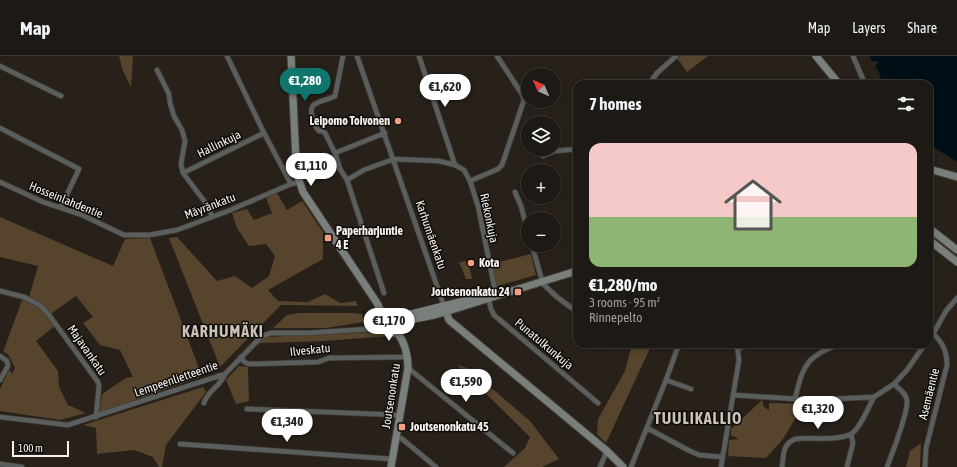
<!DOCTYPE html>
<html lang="en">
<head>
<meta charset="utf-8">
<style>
	body { margin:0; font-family:"Asap Condensed",sans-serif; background:#25221d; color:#f1f3f6; height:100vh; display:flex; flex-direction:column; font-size:15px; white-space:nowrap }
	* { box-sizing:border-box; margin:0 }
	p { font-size:13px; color:#a0a0a0 }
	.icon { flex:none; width:22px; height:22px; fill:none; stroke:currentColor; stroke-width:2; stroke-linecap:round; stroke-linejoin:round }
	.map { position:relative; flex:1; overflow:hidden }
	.details { position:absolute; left:573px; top:24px; width:360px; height:268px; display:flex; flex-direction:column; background:#1d1914; border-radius:12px; box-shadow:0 2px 6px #0003,0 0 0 1px #3b3834 }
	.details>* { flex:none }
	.needle { width:26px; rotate:315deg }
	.tools { position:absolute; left:521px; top:12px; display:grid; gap:8px }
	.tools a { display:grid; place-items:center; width:40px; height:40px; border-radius:50%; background:#1d1914; box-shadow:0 2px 6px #0003,0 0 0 1px #3b3834; font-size:20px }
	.scale { position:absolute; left:12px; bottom:10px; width:57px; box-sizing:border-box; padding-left:4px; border:2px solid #f6f2ed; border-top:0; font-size:11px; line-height:14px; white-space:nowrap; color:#f6f2ed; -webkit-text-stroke:3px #0e0b08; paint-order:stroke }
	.price { position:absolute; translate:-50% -34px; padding:0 9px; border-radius:14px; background:#fff; color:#222; font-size:13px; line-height:26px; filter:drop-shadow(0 1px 2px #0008) }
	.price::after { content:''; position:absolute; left:50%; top:24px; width:12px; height:9px; margin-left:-6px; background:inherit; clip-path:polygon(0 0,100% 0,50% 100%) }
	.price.on { background:#0f766e; color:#fff }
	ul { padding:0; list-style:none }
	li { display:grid; align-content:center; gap:8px; height:212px; padding:0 16px }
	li+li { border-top:1px solid #3b3834 }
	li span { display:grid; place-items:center; height:124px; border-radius:12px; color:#555 }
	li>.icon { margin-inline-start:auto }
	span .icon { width:72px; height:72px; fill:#fffc; stroke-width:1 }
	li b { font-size:17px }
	h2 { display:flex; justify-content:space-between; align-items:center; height:48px; padding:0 16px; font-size:17px }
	header { display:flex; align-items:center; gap:24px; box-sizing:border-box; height:56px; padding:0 20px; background:#1d1914; border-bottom:1px solid #3b3834 }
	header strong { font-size:19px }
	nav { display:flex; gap:22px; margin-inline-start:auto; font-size:14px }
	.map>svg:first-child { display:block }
</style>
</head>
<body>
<header>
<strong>Map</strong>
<nav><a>Map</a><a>Layers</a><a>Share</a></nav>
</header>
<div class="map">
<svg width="957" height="411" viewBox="0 0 957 411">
	<rect width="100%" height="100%" fill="#27211a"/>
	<path fill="#56442c" d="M119,0H133L131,31L123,15Z
		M680,0H708L687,16L677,2Z
		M277,137L287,154L302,145L323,176V203L268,234L278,245L308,246L325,238L340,247L356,245L358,250L281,249L220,311L169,182L177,181L217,225L235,220L252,232L269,220L275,200L266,188L249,190L237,172L232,157L247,153L254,164L272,157L266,142Z
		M0,161L113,210L125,183L150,182L202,320L99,357L102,338L126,322L133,321L120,294L100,289L83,267L93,261L76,240L48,260L55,270L36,285L58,315L59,331L68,349L86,357L60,364L0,355V333L9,314L12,318L15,312L8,298L3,296L22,244L28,245L38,210L0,201Z
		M531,198L536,219L497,230L491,208Z
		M468,205L472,223H466L459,206Z
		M299,257H351L362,258L364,266L326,272H273L287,259Z
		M371,276L383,277L389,280L325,285L261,287L257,289L262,282L267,281Z
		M632,288H652L606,387L597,378L598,363L625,315Z
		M457,309L468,312L530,365L559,403L542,411H504L525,392L530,381Z
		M239,310L248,311L249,345L236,348L226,324Z
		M203,331L206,336L166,389L162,411H159L153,401L134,394L97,398L96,372L83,369Z
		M762,344L764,351L769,354V347L804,348L783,383L766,402L728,400L729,384L739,383L731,379V373Z
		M921,387L920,411H906L910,395Z"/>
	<path fill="#000f16" d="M870,0H957V106L935,92L929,86V28H882L879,16L875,10L878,7L877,5H872Z"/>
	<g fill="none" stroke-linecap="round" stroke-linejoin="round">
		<defs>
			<path id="street" d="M227,0L264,77L291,128
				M357,0L444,250
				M419,0L455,109
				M853,0L865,28
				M0,10L61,40
				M157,14L169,38L170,47L174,60L182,74L185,85L181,108L183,117L205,146L212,160
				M649,28L657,17L676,0
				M0,72L79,113L61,151
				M335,97L325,77L322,75H319C316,72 314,68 313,63C306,44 322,47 335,40L343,0
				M543,100L555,95L577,93
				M183,117L264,77
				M347,124L340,113L335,97L385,77
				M470,125L498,113L502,109L524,44L522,38L497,0
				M0,126L43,146L82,159L124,179H149L177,174L228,155L291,128L299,126
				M515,136L521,150L528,176
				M575,178L577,183
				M532,189L543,228L557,241L577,256
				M0,235L24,241L41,250L49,259L98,326L99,330L96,361
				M384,237L347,124L364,114L394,103L439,105L455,109L464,114L470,125L478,150L496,239
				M488,240L491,253L494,259L598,347
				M369,273L382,265
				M933,278L946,255L957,242
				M614,288L616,290
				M738,293L748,288
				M0,300L7,305L8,310L0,324
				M240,302L246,307L250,308L318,306L329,302L408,301
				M408,312L513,397
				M666,324L691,333
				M734,339L812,344L874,341L894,328L907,314L925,288
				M795,343C799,327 802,308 817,299C824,294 832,291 840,288
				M204,347C207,335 221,330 225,318
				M247,353L400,359
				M0,361L68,369L225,318L262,280L271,277H308L369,273L384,274
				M647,372L688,394L699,399L722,401
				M396,382H401L436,411
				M180,388L392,403
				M0,408L22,411
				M600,411L607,395
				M631,411L666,324L679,288
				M721,411L739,304L737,288
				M782,411C784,398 782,389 795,383C810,381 838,385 851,378C860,373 869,350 874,341
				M847,411L853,387L851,378
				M887,411C892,398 908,357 907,345C907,338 899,333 894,328
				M925,411L926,392L947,309C947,293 941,284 929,274"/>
			<path id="secondary" d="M291,0L296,105L297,118L303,136L377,247C379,251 381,255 382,259C383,265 380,273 388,276C396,280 402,271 400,263L393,258L386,259L382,265
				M816,0L839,28
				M929,113L957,121
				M929,172L957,194
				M929,184L957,206
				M444,250L449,264L607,395L623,411
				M403,260L488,239
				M400,270C410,261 426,262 438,258C484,244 530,229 577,215
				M391,411L408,312C408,298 405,286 396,275"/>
		</defs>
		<use href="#street" stroke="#443e38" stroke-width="6"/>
		<use href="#secondary" stroke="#443e38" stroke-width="9"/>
		<use href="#street" stroke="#5a5e5c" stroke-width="4.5"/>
		<use href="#secondary" stroke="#79807c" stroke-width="7"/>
	</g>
	<g fill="#f39f86" stroke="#0e0b08" stroke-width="1.5">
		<circle cx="398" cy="65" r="4"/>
		<rect x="324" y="178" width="8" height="8" rx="2"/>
		<circle cx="471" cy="207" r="4"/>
		<rect x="514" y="232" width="8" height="8" rx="2"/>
		<rect x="398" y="367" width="8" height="8" rx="2"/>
	</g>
	<g text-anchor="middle" stroke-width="3" stroke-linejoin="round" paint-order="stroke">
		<g font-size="12" font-weight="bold" fill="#f6f2ed" stroke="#0e0b08" text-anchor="start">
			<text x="390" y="69" text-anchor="end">Leipomo Toivonen</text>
			<text x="336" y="179">Paperharjuntie<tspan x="336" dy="14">4 E</tspan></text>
			<text x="479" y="211">Kota</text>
			<text x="510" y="240" text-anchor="end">Joutsenonkatu 24</text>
			<text x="410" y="375">Joutsenonkatu 45</text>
		</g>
		<g font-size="12" fill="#f6f2ed" stroke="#0e0b08">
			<text transform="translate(219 88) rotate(-26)" y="4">Hallinkuja</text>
			<text transform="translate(66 144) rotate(22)" y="4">Hosseinlahdentie</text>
			<text transform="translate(210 150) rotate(-21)" y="4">Mäyränkatu</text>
			<text transform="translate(489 162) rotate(78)" y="4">Riekonkuja</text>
			<text transform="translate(431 179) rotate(71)" y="4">Karhumäenkatu</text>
			<text transform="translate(544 288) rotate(40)" y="4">Punatulkunkuja</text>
			<text transform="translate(87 294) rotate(55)" y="4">Majavankatu</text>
			<text transform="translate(310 294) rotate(-6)" y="4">Ilveskatu</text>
			<text transform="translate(176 323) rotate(-19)" y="4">Lempeenlietteentie</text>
			<text transform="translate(929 338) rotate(-76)" y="4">Asemäentie</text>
			<text transform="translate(391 340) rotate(-81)" y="4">Joutsenonkatu</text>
		</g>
		<g font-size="16" font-weight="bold" letter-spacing="1" fill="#cac3ba" stroke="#0e0b08">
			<text x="223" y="281">KARHUMÄKI</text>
			<text x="698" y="368">TUULIKALLIO</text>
		</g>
	</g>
</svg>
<div class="tools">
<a><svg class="needle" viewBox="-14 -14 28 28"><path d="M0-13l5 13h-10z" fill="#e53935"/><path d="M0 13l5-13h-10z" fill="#a0a0a0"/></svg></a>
<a><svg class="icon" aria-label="layers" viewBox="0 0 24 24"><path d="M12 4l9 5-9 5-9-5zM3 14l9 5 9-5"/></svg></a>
<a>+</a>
<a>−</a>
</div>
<div class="scale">100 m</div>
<b class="price on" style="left:305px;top:46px">€1,280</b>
<b class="price" style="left:445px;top:52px">€1,620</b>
<b class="price" style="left:311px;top:131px">€1,110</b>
<b class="price" style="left:389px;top:286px">€1,170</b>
<b class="price" style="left:466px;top:347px">€1,590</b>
<b class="price" style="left:818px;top:374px">€1,320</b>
<b class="price" style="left:287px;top:387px">€1,340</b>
<section class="details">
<h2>7 homes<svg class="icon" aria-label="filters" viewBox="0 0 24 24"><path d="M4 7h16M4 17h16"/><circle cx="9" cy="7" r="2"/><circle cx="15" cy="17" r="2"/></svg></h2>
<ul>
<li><span style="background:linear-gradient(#f6c9c9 60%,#8fb573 0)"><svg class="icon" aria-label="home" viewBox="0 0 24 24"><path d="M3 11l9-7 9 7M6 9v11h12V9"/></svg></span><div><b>€1,280/mo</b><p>3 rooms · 95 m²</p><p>Rinnepelto</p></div></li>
</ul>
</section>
</div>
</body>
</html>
